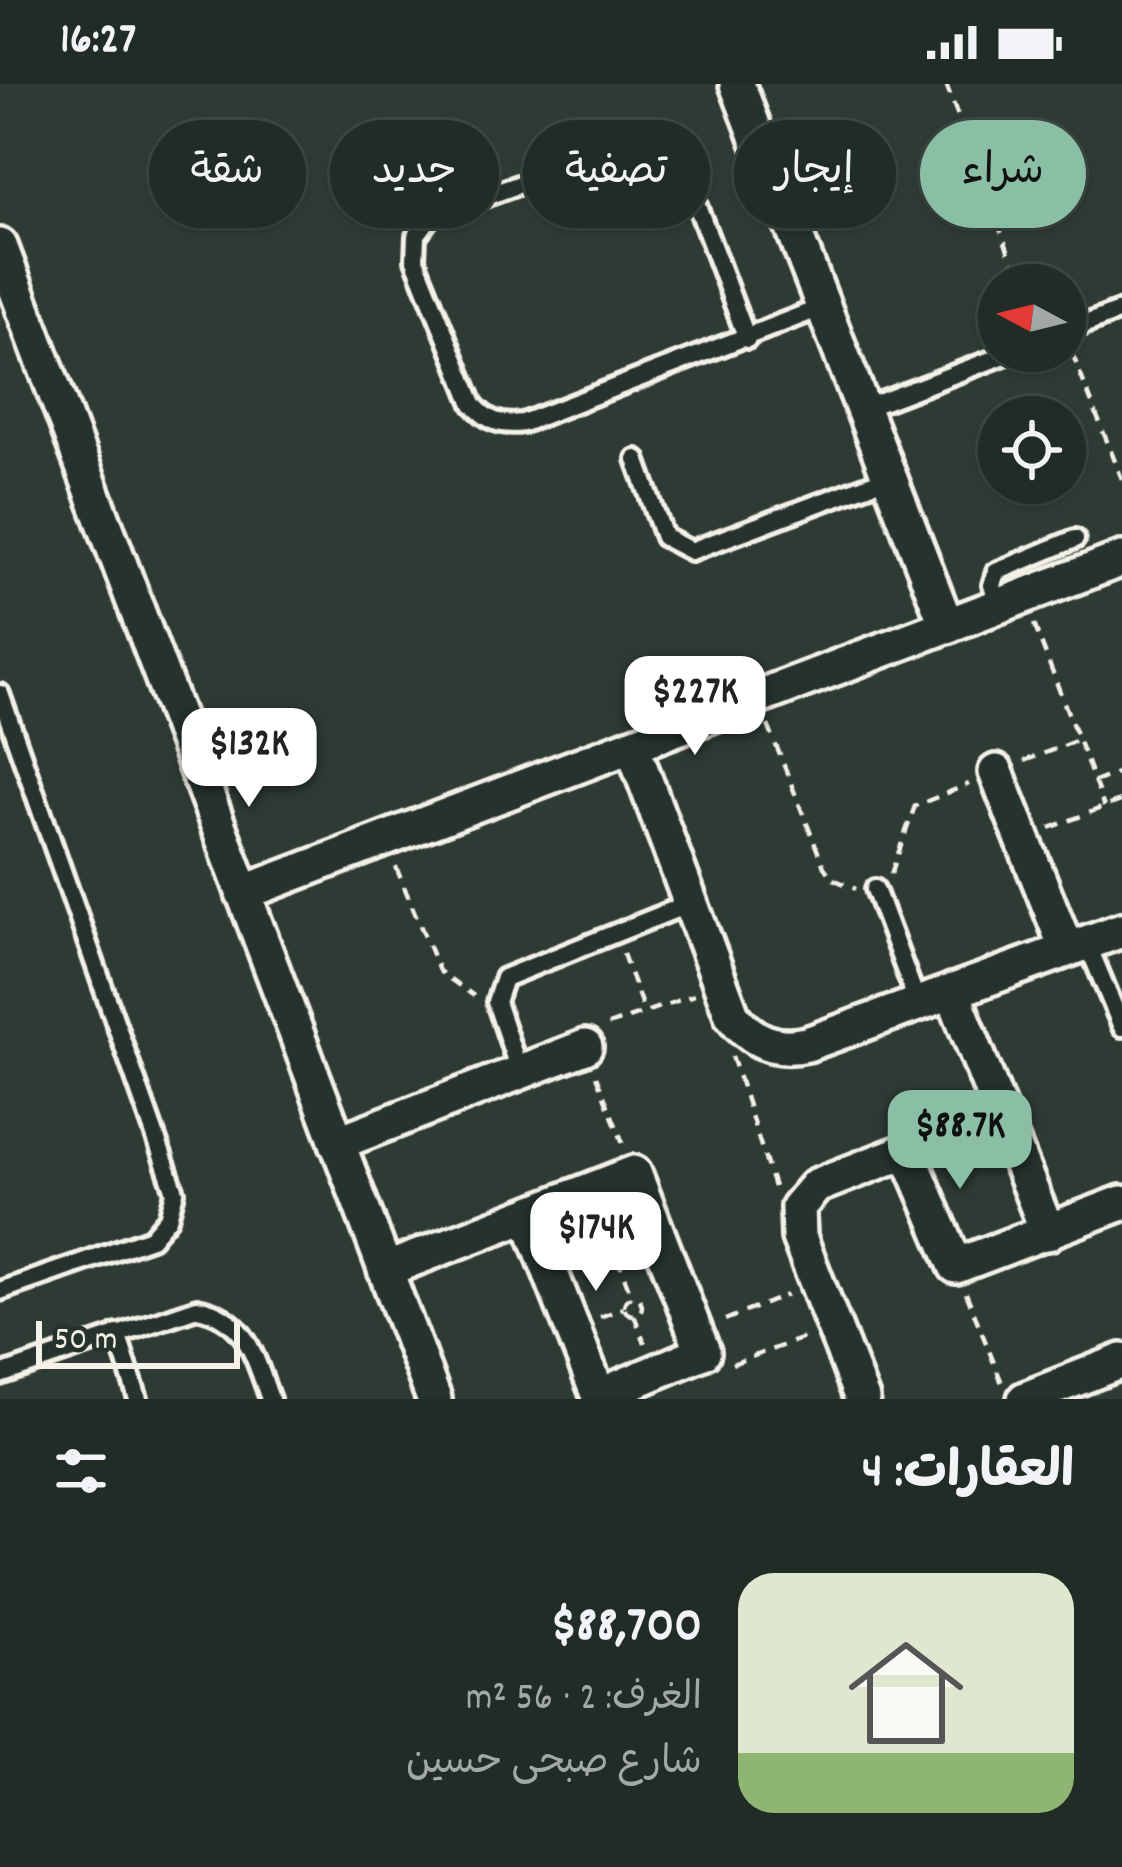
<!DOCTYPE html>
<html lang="ar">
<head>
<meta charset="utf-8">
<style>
	body { margin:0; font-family:Dekko,"Playpen Sans Arabic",sans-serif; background:#2e3833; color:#f1f3f6; direction:rtl; height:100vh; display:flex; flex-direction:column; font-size:45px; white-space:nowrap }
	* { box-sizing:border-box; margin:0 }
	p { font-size:39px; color:#a2a7a7 }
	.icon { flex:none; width:66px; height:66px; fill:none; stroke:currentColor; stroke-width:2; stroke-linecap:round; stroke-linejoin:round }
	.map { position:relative; height:1315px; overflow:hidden; direction:ltr }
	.drawer { display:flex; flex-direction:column; background:#222c27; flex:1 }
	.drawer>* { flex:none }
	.guide { position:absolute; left:36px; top:36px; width:1050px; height:108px; direction:rtl; display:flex; gap:24px }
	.needle { width:78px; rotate:277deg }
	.fabs { position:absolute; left:978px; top:180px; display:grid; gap:24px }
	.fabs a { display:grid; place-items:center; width:108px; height:108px; border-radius:50%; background:#222c27; box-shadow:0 3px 9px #0004,0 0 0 3px #3f4844; font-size:60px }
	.scale { position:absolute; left:36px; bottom:30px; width:204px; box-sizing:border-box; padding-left:12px; border:6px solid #f4f1e8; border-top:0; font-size:33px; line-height:42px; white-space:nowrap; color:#f4f1e8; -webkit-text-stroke:9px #26332d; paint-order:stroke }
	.price { position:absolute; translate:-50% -102px; padding:0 27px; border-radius:24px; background:#fff; color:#222; font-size:39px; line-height:78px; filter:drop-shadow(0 3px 6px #0008) }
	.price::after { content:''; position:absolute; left:50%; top:72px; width:36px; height:27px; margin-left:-18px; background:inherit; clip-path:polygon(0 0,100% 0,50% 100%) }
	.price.current { background:#8abfa5; color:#111 }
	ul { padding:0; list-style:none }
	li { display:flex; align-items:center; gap:36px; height:300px; padding:0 48px }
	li+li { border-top:3px solid #3f4844 }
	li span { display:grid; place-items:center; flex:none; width:336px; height:240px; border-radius:36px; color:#555 }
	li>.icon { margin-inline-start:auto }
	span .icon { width:144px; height:144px; fill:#fffc; stroke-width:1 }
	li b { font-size:51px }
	h2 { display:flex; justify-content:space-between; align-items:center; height:144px; padding:0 48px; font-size:51px }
	.tag { padding:0 42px; border-radius:54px; background:#222c27; box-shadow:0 3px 9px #0004,0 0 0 3px #3f4844; font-size:42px; line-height:108px }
	.tag.current { background:#8abfa5; color:#111 }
	.status { display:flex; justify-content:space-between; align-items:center; height:84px; padding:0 60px; background:#222c27; direction:ltr }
	.status svg { height:33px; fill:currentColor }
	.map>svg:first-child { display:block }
</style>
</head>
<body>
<div class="status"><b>16:27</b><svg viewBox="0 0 49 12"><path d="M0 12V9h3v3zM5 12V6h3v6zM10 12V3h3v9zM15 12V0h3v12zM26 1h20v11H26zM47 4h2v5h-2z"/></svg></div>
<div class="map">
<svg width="1122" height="1315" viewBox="0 0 1122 1315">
	<rect width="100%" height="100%" fill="#2e3b34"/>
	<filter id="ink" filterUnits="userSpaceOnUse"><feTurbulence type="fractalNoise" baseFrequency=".00833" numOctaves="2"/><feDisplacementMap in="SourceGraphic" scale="24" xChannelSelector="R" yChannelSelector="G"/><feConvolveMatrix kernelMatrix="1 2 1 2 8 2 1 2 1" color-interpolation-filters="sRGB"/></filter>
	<g filter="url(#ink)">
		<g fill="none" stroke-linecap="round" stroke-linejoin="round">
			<defs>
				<path id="lane" d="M1065,248L1122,226
					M747,255L673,57L660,49L430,133L416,152L415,176L473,320C487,337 501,342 523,339L823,223
					M863,325L1015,267
					M636,375L664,453L691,467L889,393
					M999,522L992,501L996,488L1075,455
					M0,610L175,1108L168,1134L151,1154L0,1207
					M875,805L918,920
					M1087,859L1122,943
					M520,989L496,918L504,894L691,819
					M117,1250L138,1315
					M0,1291L197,1224C247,1234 254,1272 270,1315"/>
				<path id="street" d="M737,0L947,542
					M0,162L434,1315
					M632,661L732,931C752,957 774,967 807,960L1122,846
					M996,688L1067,866
					M243,809L1122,475
					M952,907L1048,1149
					M337,1059L585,963
					M907,1067L956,1182L1122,1119
					M528,1131L600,1315
					M385,1186L634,1089L703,1268L599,1312
					M862,1315L799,1153L798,1123L816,1102L1001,1030
					M1025,1315L1122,1277"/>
			</defs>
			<use href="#lane" stroke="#f4f1e8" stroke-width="26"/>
			<use href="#street" stroke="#f4f1e8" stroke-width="42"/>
			<path stroke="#f4f1e8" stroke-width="4.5" stroke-dasharray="12 9" stroke-linecap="butt" d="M946,0L1021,201
				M1072,269L1122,395
				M1034,540L1104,723
				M768,641L824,783L833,795L856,805
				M1024,677L1078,656
				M1094,698L1122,687
				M1050,744L1122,716
				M396,783L439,887L474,912
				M891,790L915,722L969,700
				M623,870L644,927
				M608,941L694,911
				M732,972L774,1103
				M596,992L623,1059
				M602,1134L632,1213
				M966,1209L1002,1299
				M624 1222a9 9 0 1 1 18 0a9 9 0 1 1-18 0Z
				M634,1231L645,1259
				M600,1233L623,1224
				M725,1236L787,1211
				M732,1280L806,1253"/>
			<use href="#lane" stroke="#26332d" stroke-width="16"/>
			<use href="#street" stroke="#26332d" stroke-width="33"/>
		</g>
	</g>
</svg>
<div class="fabs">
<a><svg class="needle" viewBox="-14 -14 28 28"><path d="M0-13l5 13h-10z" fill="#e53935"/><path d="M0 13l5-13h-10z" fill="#a2a7a7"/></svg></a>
<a><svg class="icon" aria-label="locate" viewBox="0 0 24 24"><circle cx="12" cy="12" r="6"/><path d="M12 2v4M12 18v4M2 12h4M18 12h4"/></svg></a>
</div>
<div class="scale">50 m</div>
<b class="price" style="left:695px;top:674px">$227K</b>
<b class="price" style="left:249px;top:726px">$132K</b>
<b class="price current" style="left:960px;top:1108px">$88.7K</b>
<b class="price" style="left:596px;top:1210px">$174K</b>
<div class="guide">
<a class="tag current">شراء</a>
<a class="tag">إيجار</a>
<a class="tag">تصفية</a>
<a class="tag">جديد</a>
<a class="tag">شقة</a>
</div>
</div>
<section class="drawer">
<h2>العقارات: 4<svg class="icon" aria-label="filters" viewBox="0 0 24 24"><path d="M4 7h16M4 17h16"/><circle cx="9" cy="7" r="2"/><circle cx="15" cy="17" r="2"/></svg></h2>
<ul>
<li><span style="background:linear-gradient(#dfe7d0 75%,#8fb573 0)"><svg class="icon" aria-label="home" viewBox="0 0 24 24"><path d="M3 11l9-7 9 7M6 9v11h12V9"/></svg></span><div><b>$88,700</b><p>الغرف: 2 · 56 m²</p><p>شارع صبحى حسين</p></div></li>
</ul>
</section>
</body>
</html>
